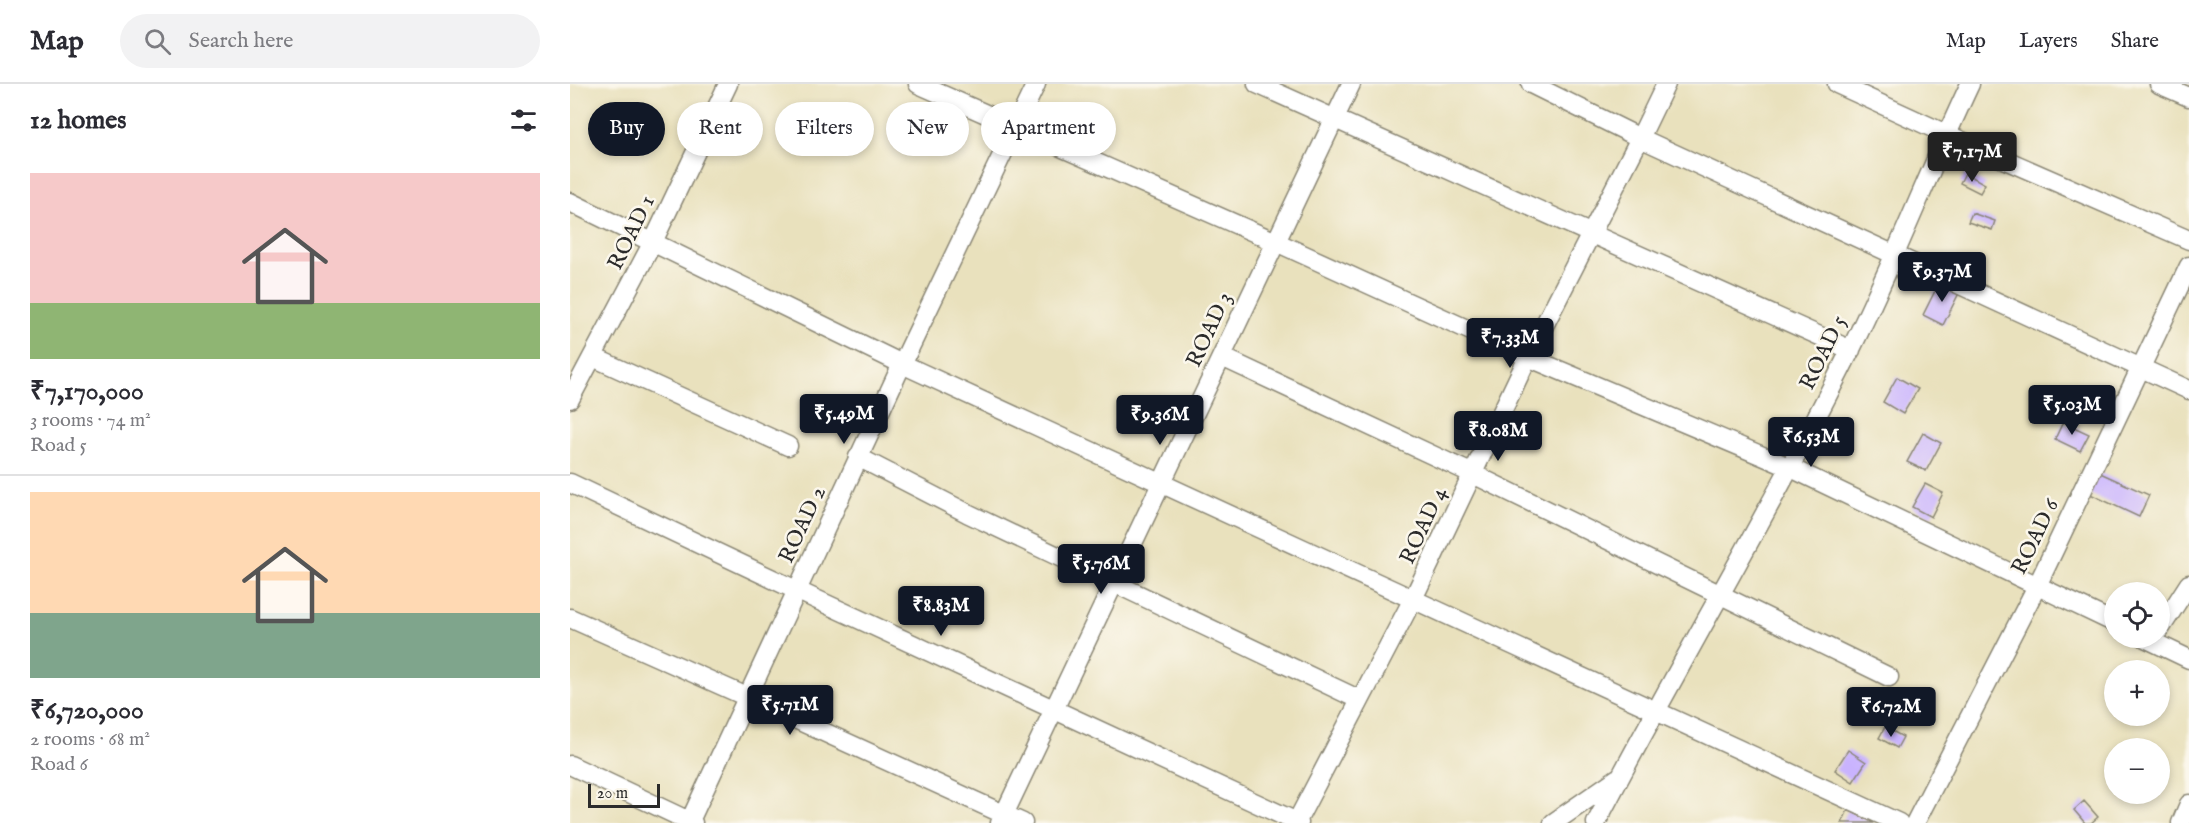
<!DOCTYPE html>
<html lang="en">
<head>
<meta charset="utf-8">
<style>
	body { margin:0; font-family:"IM FELL English",serif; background:#f2f2f3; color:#2b2b33; height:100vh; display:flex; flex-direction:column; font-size:22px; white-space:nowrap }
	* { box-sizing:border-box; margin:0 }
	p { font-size:20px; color:#7c7c81 }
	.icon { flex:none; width:33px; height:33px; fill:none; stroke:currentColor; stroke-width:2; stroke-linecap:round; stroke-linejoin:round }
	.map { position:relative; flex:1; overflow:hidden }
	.drawer { display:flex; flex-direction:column; background:#fff; width:570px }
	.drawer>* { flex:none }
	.hud { position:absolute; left:18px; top:18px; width:570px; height:54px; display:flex; gap:12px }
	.buttons { position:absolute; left:1534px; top:498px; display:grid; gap:12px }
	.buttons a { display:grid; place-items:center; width:66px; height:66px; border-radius:50%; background:#fff; box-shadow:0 3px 9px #0003; font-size:30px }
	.scale { position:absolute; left:18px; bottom:15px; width:72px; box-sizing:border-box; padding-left:6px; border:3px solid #2b2b2b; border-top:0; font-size:16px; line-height:21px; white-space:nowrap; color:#2b2b2b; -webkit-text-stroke:4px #fbf7ec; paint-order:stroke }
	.price { position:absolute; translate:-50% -51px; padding:0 14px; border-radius:6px; background:#111827; color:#fff; font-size:20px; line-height:39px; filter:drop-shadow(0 2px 3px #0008) }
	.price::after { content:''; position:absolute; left:50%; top:36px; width:18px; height:14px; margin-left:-9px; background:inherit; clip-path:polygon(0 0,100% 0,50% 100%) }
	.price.active { background:#222; color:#fff }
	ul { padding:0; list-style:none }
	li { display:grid; align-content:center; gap:12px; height:318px; padding:0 30px }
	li+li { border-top:2px solid #e1e1e2 }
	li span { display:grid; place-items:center; height:186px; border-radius:0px; color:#555 }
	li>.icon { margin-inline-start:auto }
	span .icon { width:108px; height:108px; fill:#fffc; stroke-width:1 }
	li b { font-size:26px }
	h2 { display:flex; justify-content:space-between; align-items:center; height:72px; padding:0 30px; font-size:26px }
	.tag { padding:0 21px; border-radius:27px; background:#fff; box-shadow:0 3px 9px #0003; font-size:21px; line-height:54px }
	.tag.active { background:#111827; color:#fff }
	header { display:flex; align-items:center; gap:36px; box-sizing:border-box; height:84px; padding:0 30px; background:#fff; border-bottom:2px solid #e1e1e2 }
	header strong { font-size:28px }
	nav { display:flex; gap:33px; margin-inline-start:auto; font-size:21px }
	.search { width:420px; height:54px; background:#f2f2f3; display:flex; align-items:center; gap:15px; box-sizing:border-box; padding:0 21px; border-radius:33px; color:#7c7c81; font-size:22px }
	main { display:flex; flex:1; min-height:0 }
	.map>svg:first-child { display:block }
</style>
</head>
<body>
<header>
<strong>Map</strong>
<div class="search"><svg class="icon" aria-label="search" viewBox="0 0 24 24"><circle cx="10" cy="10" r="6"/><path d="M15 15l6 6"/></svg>Search here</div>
<nav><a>Map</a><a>Layers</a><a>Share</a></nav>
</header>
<main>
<section class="drawer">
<h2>12 homes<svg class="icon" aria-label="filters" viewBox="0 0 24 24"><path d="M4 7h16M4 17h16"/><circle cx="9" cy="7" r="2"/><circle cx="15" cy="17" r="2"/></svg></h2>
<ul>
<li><span style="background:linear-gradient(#f6c9c9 70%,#8fb573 0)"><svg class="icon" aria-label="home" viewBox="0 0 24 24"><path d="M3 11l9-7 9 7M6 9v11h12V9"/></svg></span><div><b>₹7,170,000</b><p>3 rooms · 74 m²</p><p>Road 5</p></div></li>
<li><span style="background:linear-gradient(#ffd9b3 65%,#7fa58c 0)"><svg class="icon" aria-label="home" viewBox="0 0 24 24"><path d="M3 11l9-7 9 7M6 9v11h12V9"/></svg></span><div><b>₹6,720,000</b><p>2 rooms · 68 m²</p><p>Road 6</p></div></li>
</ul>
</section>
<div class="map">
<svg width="1619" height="739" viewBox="0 0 1619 739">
	<rect width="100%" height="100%" fill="#fbf7ec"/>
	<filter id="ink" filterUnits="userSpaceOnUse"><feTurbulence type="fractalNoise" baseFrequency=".0167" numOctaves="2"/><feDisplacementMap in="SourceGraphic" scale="12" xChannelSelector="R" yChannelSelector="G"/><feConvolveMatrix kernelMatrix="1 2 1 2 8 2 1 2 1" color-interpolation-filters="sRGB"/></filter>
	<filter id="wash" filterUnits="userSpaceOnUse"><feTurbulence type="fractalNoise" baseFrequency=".008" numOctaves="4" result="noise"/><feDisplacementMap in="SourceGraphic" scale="24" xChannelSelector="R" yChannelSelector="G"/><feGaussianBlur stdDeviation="1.35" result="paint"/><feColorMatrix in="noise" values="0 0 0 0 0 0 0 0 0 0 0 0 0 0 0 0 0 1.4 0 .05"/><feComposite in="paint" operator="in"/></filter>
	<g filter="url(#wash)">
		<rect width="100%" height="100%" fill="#e9e1bd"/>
		<g id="blocks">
			<path fill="#c9b3fe" d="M1376,65L1397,76L1391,86L1371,75Z
				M1395,89L1415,100L1410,109L1390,99Z
				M1402,129L1425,137L1422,146L1398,138Z
				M1370,197L1390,207L1373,241L1353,231Z
				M1327,293L1348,305L1333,330L1313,318Z
				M1493,338L1519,350L1510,367L1485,355Z
				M1353,349L1371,359L1356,387L1337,378Z
				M1528,388L1579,411L1569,433L1518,409Z
				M1355,400L1373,409L1361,433L1342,423Z
				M1315,643L1333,653L1327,664L1309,654Z
				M1278,666L1296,678L1283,698L1265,686Z
				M1560,710H1578L1569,718Z
				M1514,717L1528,733L1521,739H1515L1504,726Z
				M1278,726L1304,739H1272Z"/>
		</g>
	</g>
	<g filter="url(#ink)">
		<use href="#blocks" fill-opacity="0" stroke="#8a8674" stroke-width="1.5"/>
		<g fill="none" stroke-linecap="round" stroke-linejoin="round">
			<defs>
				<path id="street" d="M348,0L706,158L958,273L1221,384L1545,539
					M687,0L1281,266
					M961,0L1070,54L1619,306
					M1267,0L1376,50L1619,156
					M1589,0L1619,13
					M0,118L332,280L1329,739
					M23,273L218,362
					M652,273L903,390L1319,593
					M0,315L83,158L158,0
					M288,373L397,429L790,616
					M0,399L226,506L729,739
					M0,534L177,613L453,739
					M1590,545L1619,500
					M1575,554L1619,575
					M0,681L123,739
					M119,739L332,280L466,0
					M430,739L781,0
					M726,739L843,515L958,273L1070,54L1096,0
					M983,739L1048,694
					M1026,739C1108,581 1200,428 1279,269C1323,181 1358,89 1400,0
					M1345,739L1467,502L1619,182
					M1611,739L1619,720"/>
			</defs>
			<use href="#street" stroke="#8a8674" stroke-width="21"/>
			<use href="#street" stroke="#fff" stroke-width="18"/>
		</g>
	</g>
	<g text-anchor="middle" stroke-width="5" stroke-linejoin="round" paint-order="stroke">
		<g font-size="22" fill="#2b2b2b" stroke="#fbf7ec">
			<text transform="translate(60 148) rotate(-64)" y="8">ROAD 1</text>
			<text transform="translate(638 245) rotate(-65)" y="8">ROAD 3</text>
			<text transform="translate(1252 268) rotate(-64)" y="8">ROAD 5</text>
			<text transform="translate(231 440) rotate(-65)" y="8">ROAD 2</text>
			<text transform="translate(852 441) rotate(-65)" y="8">ROAD 4</text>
			<text transform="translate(1464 452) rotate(-64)" y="8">ROAD 6</text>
		</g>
	</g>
</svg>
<div class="buttons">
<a><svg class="icon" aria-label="locate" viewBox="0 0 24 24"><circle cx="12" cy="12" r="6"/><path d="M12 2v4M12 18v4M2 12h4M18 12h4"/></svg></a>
<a>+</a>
<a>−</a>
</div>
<div class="scale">20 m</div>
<b class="price active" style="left:1402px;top:99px">₹7.17M</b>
<b class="price" style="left:1372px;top:219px">₹9.37M</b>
<b class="price" style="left:940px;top:285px">₹7.33M</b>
<b class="price" style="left:1502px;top:352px">₹5.03M</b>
<b class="price" style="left:274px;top:361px">₹5.49M</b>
<b class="price" style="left:590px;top:362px">₹9.36M</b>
<b class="price" style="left:928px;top:378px">₹8.08M</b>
<b class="price" style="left:1241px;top:384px">₹6.53M</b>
<b class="price" style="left:531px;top:511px">₹5.76M</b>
<b class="price" style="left:371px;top:553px">₹8.83M</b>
<b class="price" style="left:220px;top:652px">₹5.71M</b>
<b class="price" style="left:1321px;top:654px">₹6.72M</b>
<div class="hud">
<a class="tag active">Buy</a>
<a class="tag">Rent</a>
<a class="tag">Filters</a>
<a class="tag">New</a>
<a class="tag">Apartment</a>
</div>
</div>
</main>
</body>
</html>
